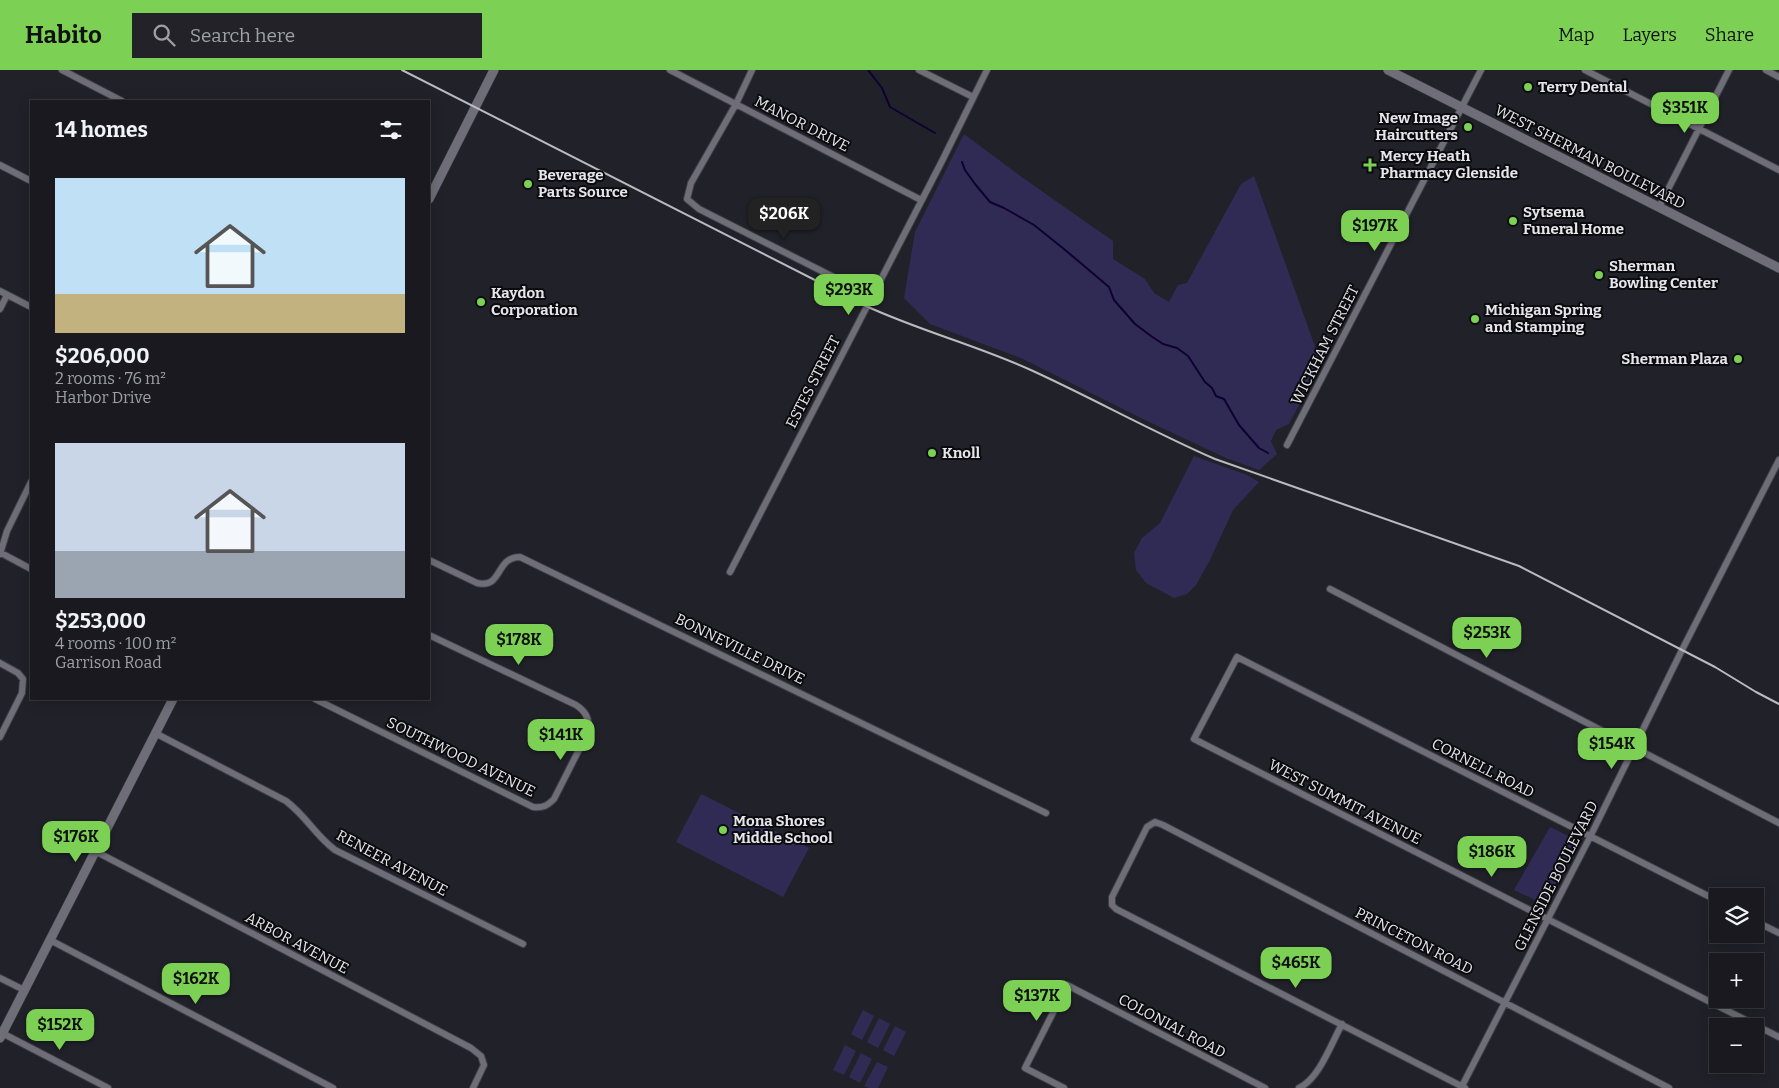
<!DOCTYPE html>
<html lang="en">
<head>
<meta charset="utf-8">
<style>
	body { margin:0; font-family:Bitter,serif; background:#222228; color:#f1f3f6; height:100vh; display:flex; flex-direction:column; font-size:19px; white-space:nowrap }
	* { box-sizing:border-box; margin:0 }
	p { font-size:16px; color:#9fa0a4 }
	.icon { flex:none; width:28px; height:28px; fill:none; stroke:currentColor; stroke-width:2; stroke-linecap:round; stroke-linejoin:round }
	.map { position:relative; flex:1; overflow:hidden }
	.panel { position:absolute; left:30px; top:30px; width:400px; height:600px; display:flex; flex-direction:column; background:#19191f; border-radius:0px; box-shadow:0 2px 12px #0003,0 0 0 1px #37383d }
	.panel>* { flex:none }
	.controls { position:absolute; left:1709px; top:818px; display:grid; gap:10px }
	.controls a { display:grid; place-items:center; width:55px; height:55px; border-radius:0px; background:#19191f; box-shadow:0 2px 12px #0003,0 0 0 1px #37383d; font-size:25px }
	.price { position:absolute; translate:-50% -42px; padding:0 11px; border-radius:10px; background:#7cd155; color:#111; font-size:16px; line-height:32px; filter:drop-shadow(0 1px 2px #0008) }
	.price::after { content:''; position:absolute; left:50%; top:30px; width:15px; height:11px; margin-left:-8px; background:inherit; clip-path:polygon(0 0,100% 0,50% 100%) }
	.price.selected { background:#222; color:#fff }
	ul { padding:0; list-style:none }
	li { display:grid; align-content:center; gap:10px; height:265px; padding:0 25px }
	li span { display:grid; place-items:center; height:155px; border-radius:0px; color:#555 }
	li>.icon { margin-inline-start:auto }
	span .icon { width:90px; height:90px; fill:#fffc; stroke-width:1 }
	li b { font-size:21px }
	h2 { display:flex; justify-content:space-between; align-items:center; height:60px; padding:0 25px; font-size:21px }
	header { display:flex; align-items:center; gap:30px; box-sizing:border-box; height:70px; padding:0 25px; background:#7cd155; color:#111 }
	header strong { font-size:24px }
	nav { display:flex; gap:28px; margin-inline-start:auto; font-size:18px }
	.search { width:350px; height:45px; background:#222228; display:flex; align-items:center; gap:12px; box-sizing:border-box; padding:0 18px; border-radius:0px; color:#9fa0a4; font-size:19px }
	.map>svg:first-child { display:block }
</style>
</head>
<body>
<header>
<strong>Habito</strong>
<div class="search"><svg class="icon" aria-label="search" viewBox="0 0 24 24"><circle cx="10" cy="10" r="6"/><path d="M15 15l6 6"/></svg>Search here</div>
<nav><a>Map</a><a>Layers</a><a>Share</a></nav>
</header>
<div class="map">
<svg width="1779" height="1018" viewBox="0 0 1779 1018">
	<rect width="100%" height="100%" fill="#212129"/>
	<path fill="#302b55" d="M964,64L1023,108L1113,171V189L1145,209L1154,223L1169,232L1178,215L1187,213L1241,114L1254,106L1321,293L1289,354L1276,360L1271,371L1277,384L1259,400L1226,388L1145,350L1023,289L930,254L904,228L915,162Z
		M1194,386L1247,405L1259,412L1233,440L1210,490L1196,515L1187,524L1174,528L1146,513L1136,500L1134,483L1142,468L1160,453Z
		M701,724L809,778L783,827L676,772Z
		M1550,757L1581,772L1543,834L1514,820Z
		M863,940L874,946L862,970L851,964Z
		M879,948L890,954L878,978L867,972Z
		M895,956L906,962L894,986L883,980Z
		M845,975L856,981L844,1005L833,1000Z
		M861,983L872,989L860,1013L849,1007Z
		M877,992L888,997L878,1018H869L864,1016Z"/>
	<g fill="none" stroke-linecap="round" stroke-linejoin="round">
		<path stroke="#0f0033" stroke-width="2" d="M868,0L882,18L890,37L935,63
			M962,92L965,100L975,114L990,132L1004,138L1034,155L1064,179L1109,217L1114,230L1135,254L1151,266L1163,274L1177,278L1188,286L1205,312L1212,318L1216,326L1224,329L1239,355L1259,378L1268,383"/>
		<defs>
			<path id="street" d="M62,0L122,31
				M670,0L921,130
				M752,0L736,34L691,113L687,129L699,139L871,226
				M919,0L973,27
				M1585,0L1779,100
				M1766,0L1779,7
				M0,95L31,111
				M1659,137L1729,0
				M0,221L31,237
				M0,239L7,225
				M1287,375L1481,0
				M1,483L31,499
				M0,484L7,461L31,412
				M429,490L477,513C503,519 495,487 520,487L1046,743
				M730,502L942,91L987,0
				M1330,519L1779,753
				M0,593L18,603L23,609L22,623L0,667
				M315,629L533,737C543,738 547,736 554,729L587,664C591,651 587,642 576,635L429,565
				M155,663L286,731C307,747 315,765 335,780L523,874
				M95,781L471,978L481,986L484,995L473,1018
				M1718,831L1237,587L1194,669L1779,967
				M1755,851L1779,863
				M50,870L333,1018
				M0,908L24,920
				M2,963L108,1018
				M1064,1018L1025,998L1067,915L1265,1018
				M1299,1018C1319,1009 1331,974 1342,954
				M1461,1018L1590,767L1682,580L1779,390
				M1465,1018L1116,839L1112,835V827L1147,757L1155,752L1163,755L1669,1018"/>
			<path id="secondary" d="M1388,0L1779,198
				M429,129L494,0
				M0,968L173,629"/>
		</defs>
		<use href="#street" stroke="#3f3f45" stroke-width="8"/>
		<use href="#secondary" stroke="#3f3f45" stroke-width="10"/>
		<use href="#street" stroke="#6f6e78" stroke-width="6"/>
		<use href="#secondary" stroke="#6f6e78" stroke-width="9"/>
		<path stroke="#babac0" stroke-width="2" d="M402,0L866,236C920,261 979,276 1033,301C1094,329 1153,362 1215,389L1519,496L1715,597L1756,622L1779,634"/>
	</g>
	<g fill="#7cd155" stroke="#0b0b0e" stroke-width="2">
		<circle cx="1528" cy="17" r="5"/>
		<circle cx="1468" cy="57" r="5"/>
		<path d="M1367.5 87.5h5v5h5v5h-5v5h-5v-5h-5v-5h5z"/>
		<circle cx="528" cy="114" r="5"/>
		<circle cx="1513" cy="151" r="5"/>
		<circle cx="1599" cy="205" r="5"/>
		<circle cx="481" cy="232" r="5"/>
		<circle cx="1475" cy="249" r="5"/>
		<circle cx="1738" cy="289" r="5"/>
		<circle cx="932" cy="383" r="5"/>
		<circle cx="723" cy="760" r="5"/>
	</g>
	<g text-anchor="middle" stroke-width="4" stroke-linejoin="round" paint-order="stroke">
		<g font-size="15" font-weight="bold" fill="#e5e5eb" stroke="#0b0b0e" text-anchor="start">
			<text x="1538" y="22">Terry Dental</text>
			<text x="1458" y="53" text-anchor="end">New Image<tspan x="1458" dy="17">Haircutters</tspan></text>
			<text x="1380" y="91">Mercy Heath<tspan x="1380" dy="17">Pharmacy Glenside</tspan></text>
			<text x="538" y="110">Beverage<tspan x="538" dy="17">Parts Source</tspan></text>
			<text x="1523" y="147">Sytsema<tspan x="1523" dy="17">Funeral Home</tspan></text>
			<text x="1609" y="201">Sherman<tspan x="1609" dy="17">Bowling Center</tspan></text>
			<text x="491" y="228">Kaydon<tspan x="491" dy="17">Corporation</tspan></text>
			<text x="1485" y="245">Michigan Spring<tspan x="1485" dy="17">and Stamping</tspan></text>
			<text x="1728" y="294" text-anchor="end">Sherman Plaza</text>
			<text x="942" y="388">Knoll</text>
			<text x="733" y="756">Mona Shores<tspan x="733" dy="17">Middle School</tspan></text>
		</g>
		<g font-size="15" fill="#e5e5eb" stroke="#0b0b0e">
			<text transform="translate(802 54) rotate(27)" y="5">MANOR DRIVE</text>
			<text transform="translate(1590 87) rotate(27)" y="5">WEST SHERMAN BOULEVARD</text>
			<text transform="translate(1325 275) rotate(-63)" y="5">WICKHAM STREET</text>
			<text transform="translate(813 312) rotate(-63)" y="5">ESTES STREET</text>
			<text transform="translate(740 579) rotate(26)" y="5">BONNEVILLE DRIVE</text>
			<text transform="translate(461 687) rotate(26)" y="5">SOUTHWOOD AVENUE</text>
			<text transform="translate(1483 698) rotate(27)" y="5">CORNELL ROAD</text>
			<text transform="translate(1345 732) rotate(27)" y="5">WEST SUMMIT AVENUE</text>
			<text transform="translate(392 793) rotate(28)" y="5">RENEER AVENUE</text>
			<text transform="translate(1556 806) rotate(-63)" y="5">GLENSIDE BOULEVARD</text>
			<text transform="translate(1414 871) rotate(27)" y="5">PRINCETON ROAD</text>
			<text transform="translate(297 873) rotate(28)" y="5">ARBOR AVENUE</text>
			<text transform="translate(1172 956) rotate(28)" y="5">COLONIAL ROAD</text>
		</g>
	</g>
</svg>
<div class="controls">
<a><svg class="icon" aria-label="layers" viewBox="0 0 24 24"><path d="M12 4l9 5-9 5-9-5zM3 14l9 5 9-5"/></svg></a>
<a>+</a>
<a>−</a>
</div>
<b class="price" style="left:1685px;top:64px">$351K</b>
<b class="price selected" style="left:784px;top:170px">$206K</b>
<b class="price" style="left:1375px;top:182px">$197K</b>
<b class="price" style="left:849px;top:246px">$293K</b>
<b class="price" style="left:1487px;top:589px">$253K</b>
<b class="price" style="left:519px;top:596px">$178K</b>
<b class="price" style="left:561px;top:691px">$141K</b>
<b class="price" style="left:1612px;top:700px">$154K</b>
<b class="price" style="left:76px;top:793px">$176K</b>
<b class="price" style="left:1492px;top:808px">$186K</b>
<b class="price" style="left:1296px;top:919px">$465K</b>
<b class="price" style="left:196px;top:935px">$162K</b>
<b class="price" style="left:1037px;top:952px">$137K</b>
<b class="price" style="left:60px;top:981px">$152K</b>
<section class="panel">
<h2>14 homes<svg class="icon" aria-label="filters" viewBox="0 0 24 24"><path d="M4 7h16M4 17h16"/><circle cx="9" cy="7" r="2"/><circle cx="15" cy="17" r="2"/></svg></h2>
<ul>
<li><span style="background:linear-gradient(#bfe0f5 75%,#c2b280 0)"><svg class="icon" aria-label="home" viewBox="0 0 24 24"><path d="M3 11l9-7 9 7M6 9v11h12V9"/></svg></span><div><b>$206,000</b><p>2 rooms · 76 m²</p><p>Harbor Drive</p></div></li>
<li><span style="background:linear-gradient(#c9d6e8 70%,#9aa5b1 0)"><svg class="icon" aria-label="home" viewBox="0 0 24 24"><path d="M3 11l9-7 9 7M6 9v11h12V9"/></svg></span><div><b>$253,000</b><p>4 rooms · 100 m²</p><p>Garrison Road</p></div></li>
</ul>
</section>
</div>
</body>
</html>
